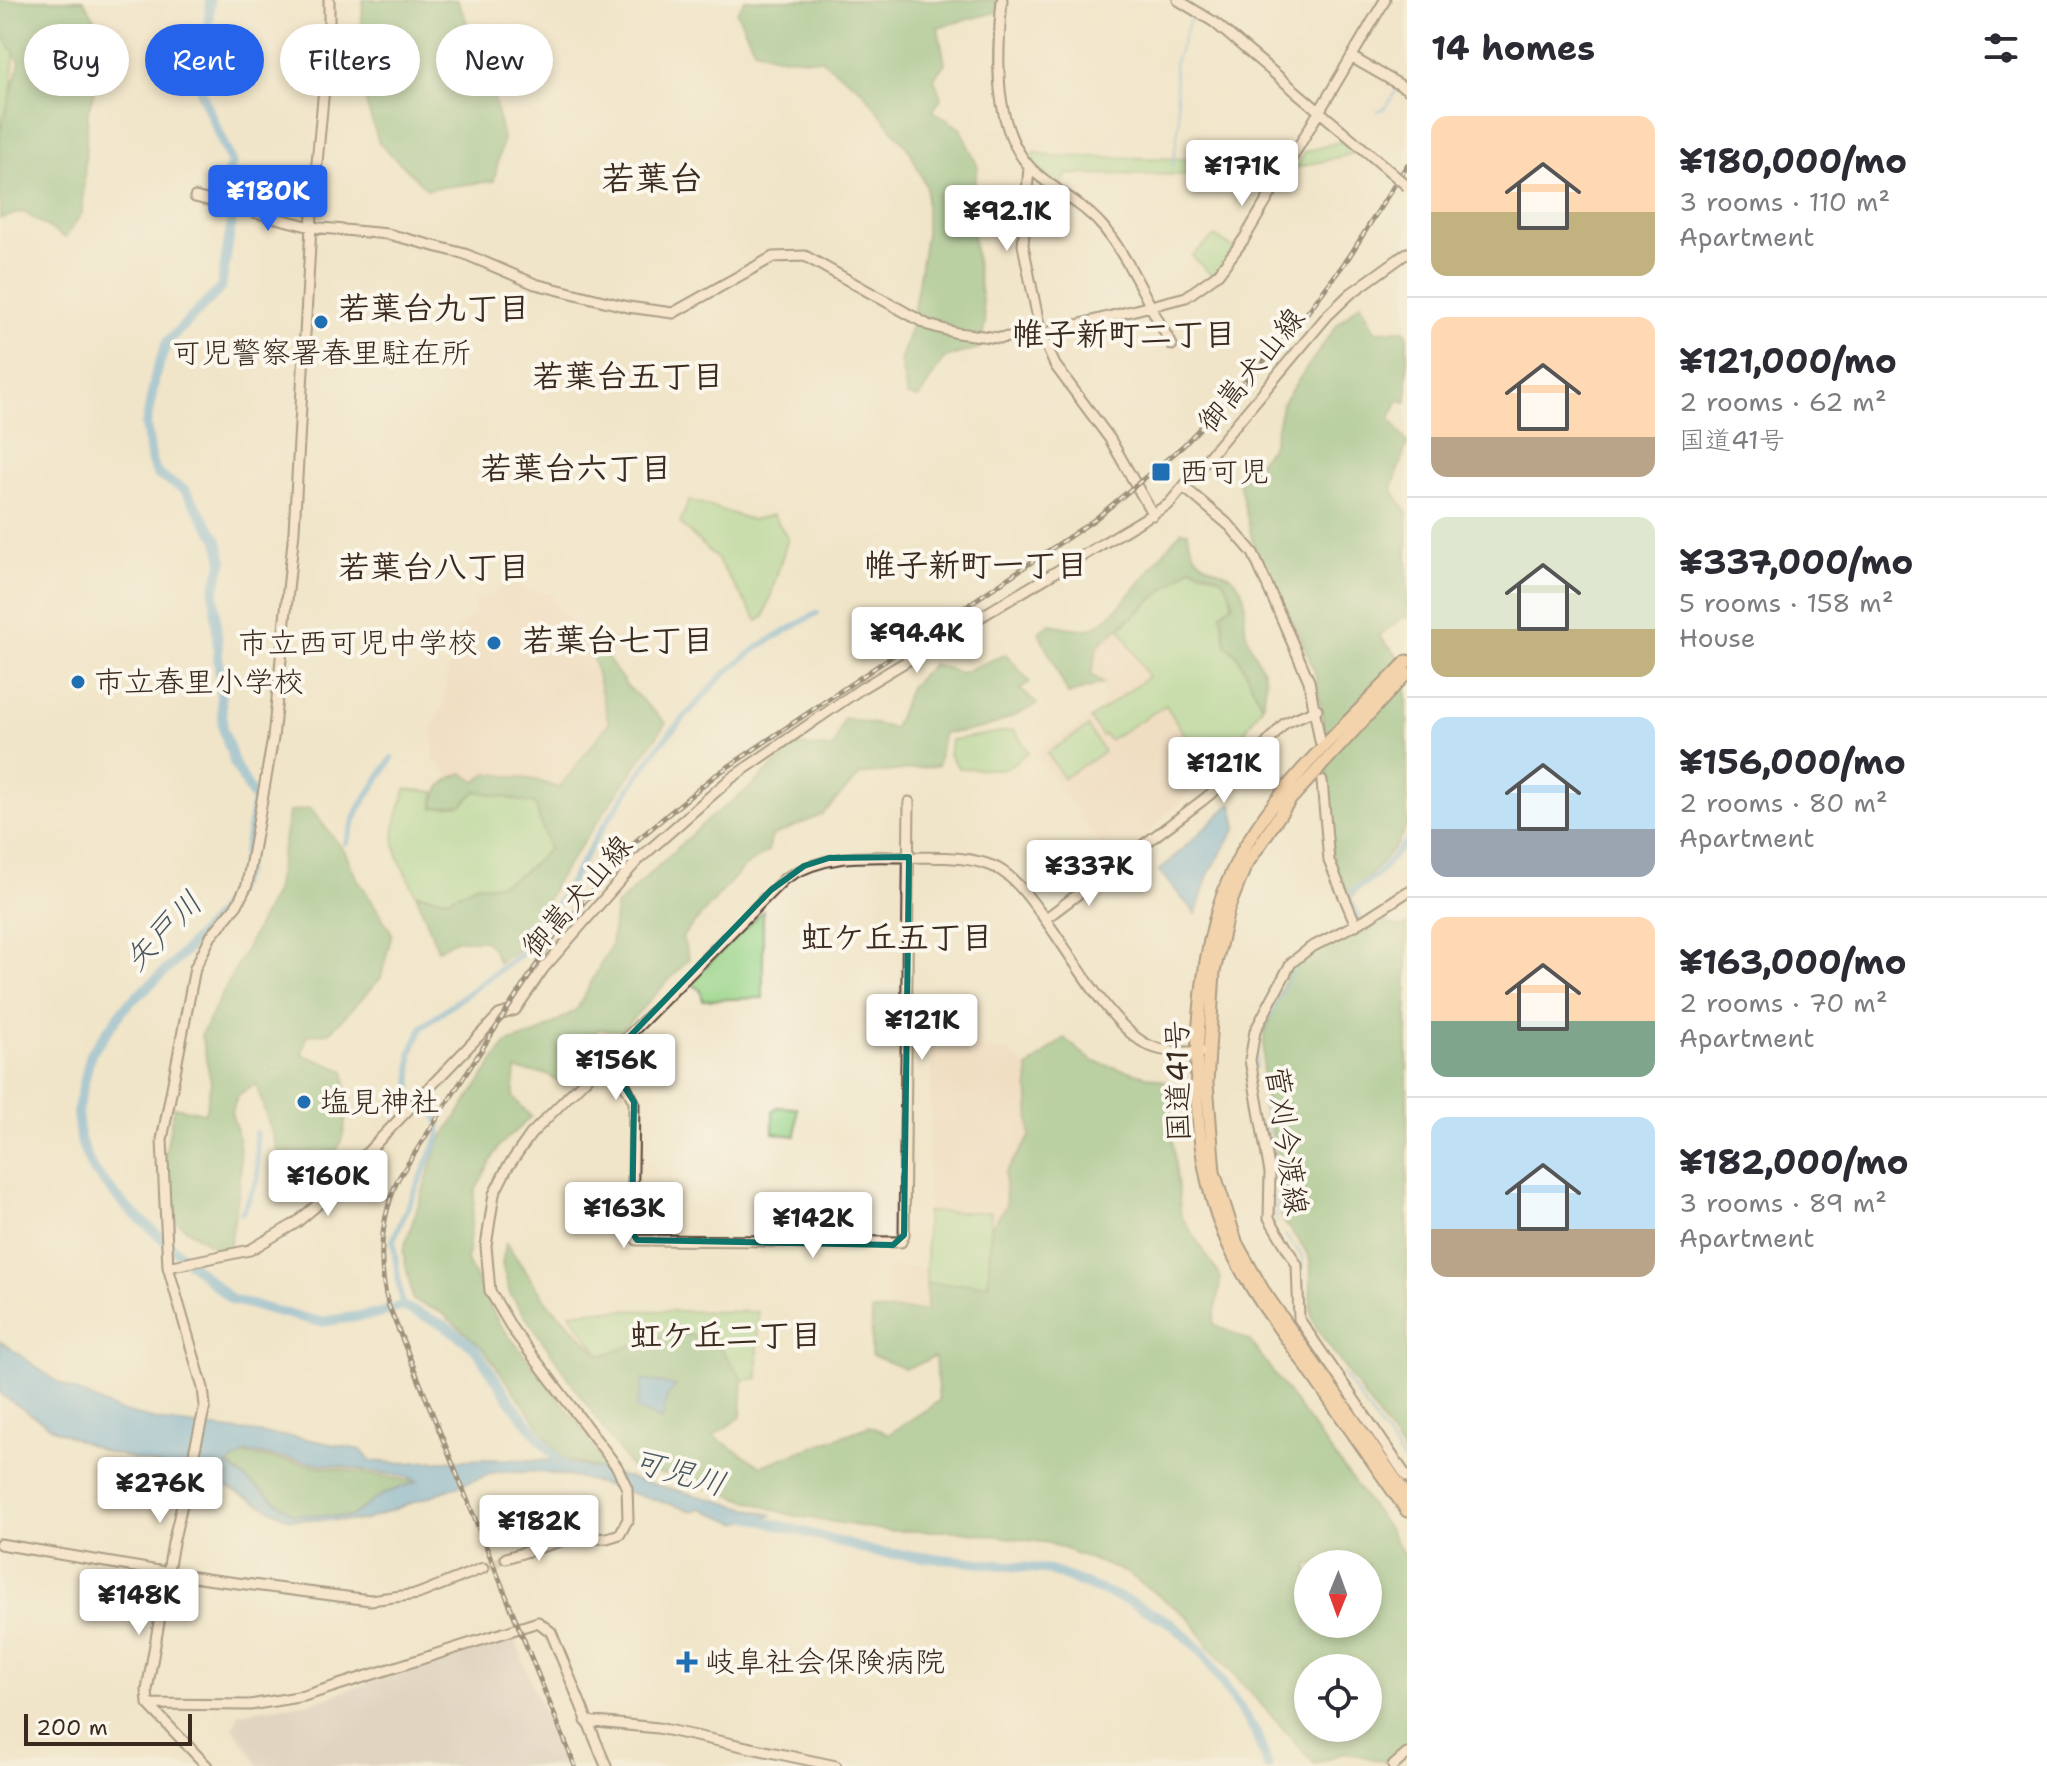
<!DOCTYPE html>
<html lang="en">
<head>
<meta charset="utf-8">
<style>
	body { margin:0; font-family:"Shantell Sans","Klee One",sans-serif; background:#f7f7f7; color:#2b2b33; height:100vh; display:flex; flex-direction:column; font-size:30px; white-space:nowrap }
	* { box-sizing:border-box; margin:0 }
	p { font-size:26px; color:#7c7c81 }
	.icon { flex:none; width:44px; height:44px; fill:none; stroke:currentColor; stroke-width:2; stroke-linecap:round; stroke-linejoin:round }
	.map { position:relative; flex:1; overflow:hidden }
	.details { display:flex; flex-direction:column; background:#fff; width:640px }
	.details>* { flex:none }
	.top-card { position:absolute; left:24px; top:24px; width:760px; height:72px; display:flex; gap:16px }
	.needle { width:52px; rotate:181deg }
	.controls { position:absolute; left:1294px; top:1550px; display:grid; gap:16px }
	.controls a { display:grid; place-items:center; width:88px; height:88px; border-radius:50%; background:#fff; box-shadow:0 4px 12px #0003; font-size:40px }
	.scale { position:absolute; left:24px; bottom:20px; width:168px; box-sizing:border-box; padding-left:8px; border:4px solid #3b2a1e; border-top:0; font-size:22px; line-height:28px; white-space:nowrap; color:#3b2a1e; -webkit-text-stroke:6px #fbf7ec; paint-order:stroke }
	.price { position:absolute; translate:-50% -68px; padding:0 18px; border-radius:8px; background:#fff; color:#222; font-size:26px; line-height:52px; filter:drop-shadow(0 2px 4px #0008) }
	.price::after { content:''; position:absolute; left:50%; top:48px; width:24px; height:18px; margin-left:-12px; background:inherit; clip-path:polygon(0 0,100% 0,50% 100%) }
	.price.on { background:#2563eb; color:#fff }
	ul { padding:0; list-style:none }
	li { display:flex; align-items:center; gap:24px; height:200px; padding:0 24px }
	li+li { border-top:2px solid #e1e1e2 }
	li span { display:grid; place-items:center; flex:none; width:224px; height:160px; border-radius:16px; color:#555 }
	li>.icon { margin-inline-start:auto }
	span .icon { width:96px; height:96px; fill:#fffc; stroke-width:1 }
	li b { font-size:34px }
	h2 { display:flex; justify-content:space-between; align-items:center; height:96px; padding:0 24px; font-size:34px }
	.tag { padding:0 28px; border-radius:36px; background:#fff; box-shadow:0 4px 12px #0003; font-size:28px; line-height:72px }
	.tag.on { background:#2563eb; color:#fff }
	main { display:flex; flex:1; min-height:0 }
	.map>svg:first-child { display:block }
</style>
</head>
<body>
<main>
<div class="map">
<svg width="1407" height="1766" viewBox="0 0 1407 1766">
	<rect width="100%" height="100%" fill="#fbf7ec"/>
	<filter id="ink" filterUnits="userSpaceOnUse"><feTurbulence type="fractalNoise" baseFrequency=".0125" numOctaves="2"/><feDisplacementMap in="SourceGraphic" scale="16" xChannelSelector="R" yChannelSelector="G"/><feConvolveMatrix kernelMatrix="1 2 1 2 8 2 1 2 1" color-interpolation-filters="sRGB"/></filter>
	<filter id="wash" filterUnits="userSpaceOnUse"><feTurbulence type="fractalNoise" baseFrequency=".006" numOctaves="4" result="noise"/><feDisplacementMap in="SourceGraphic" scale="32" xChannelSelector="R" yChannelSelector="G"/><feGaussianBlur stdDeviation="1.8" result="paint"/><feColorMatrix in="noise" values="0 0 0 0 0 0 0 0 0 0 0 0 0 0 0 0 0 1.4 0 .05"/><feComposite in="paint" operator="in"/></filter>
	<g filter="url(#wash)">
		<rect width="100%" height="100%" fill="#f1e5c9"/>
		<path fill="#f0d5bc" d="M1191,567L1221,613L1262,706L1230,752L1140,842L1116,861L1111,860L1035,752L1096,715L1102,706L1104,683L1091,676L1098,645Z
			M510,578L527,592L554,594L553,602L582,631L609,723L559,788L536,780L476,782L463,773L449,777L434,760L432,729L443,705L453,636L475,611V601L491,596Z
			M932,1039L1008,1052L1028,1068L1030,1137L1005,1173L1006,1206L991,1227L989,1284H927V1310L887,1311V1267H926Z"/>
		<path fill="#cec1b9" d="M512,1632L563,1766H259L233,1727L239,1713L316,1701Z"/>
		<path fill="#97d387" stroke="#697e52" stroke-width="2" d="M0,0H6L17,24L5,161L0,166Z
			M1342,141L1355,153L1296,168L1304,152Z
			M1034,152L1054,156L1190,159L1188,175L1068,174L1060,186L1031,164Z
			M1215,236L1236,250L1214,278L1192,256Z
			M689,500L752,520L773,515L788,538L764,617L758,621L716,558L680,523Z
			M1191,567L1218,576L1229,584L1238,656L1262,706L1235,746L1208,773L1166,705L1109,740L1105,734L1102,736L1090,719L1148,677L1120,628Z
			M1088,727L1104,752L1063,778L1047,753Z
			M1014,730L1029,752L1005,769L959,768L949,755L951,740Z
			M406,789L435,792L433,807L476,791L535,804L549,849C529,868 506,891 477,884L448,899L416,894C392,846 387,841 406,789Z
			M763,911V998L703,1000L700,990L690,982Z
			M777,1107L797,1108L796,1136L773,1133V1111Z
			M926,1212H991L989,1284H926Z
			M598,1310L758,1312V1378L743,1380L719,1346L677,1330L601,1356L570,1313Z"/>
		<path fill="#79b574" stroke="#5a7049" stroke-width="2" fill-rule="evenodd" d="M0,0H83L110,44L88,111L82,213L65,238L23,212L0,219V131L20,62L0,30Z
			M363,0H457L487,67L503,138L494,181L427,189L379,143L358,78Z
			M745,0H997V12L938,27L945,63L934,78L941,98L933,111L960,128L978,167L969,209L985,323L980,348L944,358L919,398L907,396L900,361L911,327L926,234V187L911,153L861,89L821,60L775,56L754,49L737,12Z
			M1361,303L1375,331L1404,330L1407,333V402L1399,400L1390,418L1407,443L1392,489L1407,512V618L1403,617L1379,636L1407,666V825L1397,844L1351,898L1335,866L1328,833L1326,738L1315,673L1299,633L1255,552L1239,482L1272,447L1283,402L1337,325Z
			M1182,531L1188,532C1193,580 1230,559 1243,593C1248,606 1242,623 1247,636C1258,669 1272,668 1262,706L1238,656L1226,645L1221,613L1233,604C1227,575 1218,575 1191,567L1098,645L1091,675L1104,683L1068,694L1039,632L1049,624C1060,625 1076,630 1087,629C1117,623 1158,554 1182,531Z
			M591,635L626,685L666,723L555,883L528,943L498,963L493,949L484,940H456L438,950L416,894L448,899L478,884C506,891 530,868 549,849L535,804L476,791L462,805L433,808C436,788 444,779 463,773L476,782L487,773L536,780L559,788L609,723L592,655Z
			M1006,654L1030,682L1020,689L1037,704C1006,721 979,734 943,732L938,766L860,775L822,815L772,836L768,851L742,869L682,937L689,959L621,1031L599,1029L588,1038L597,1052L564,1086L547,1074L516,1070L513,1097L531,1117L499,1146L475,1191L467,1261L498,1322L580,1425L608,1472L562,1458L483,1348L442,1313L413,1300L403,1251L438,1145L506,1043L538,1033L577,1009L611,945L616,906L706,821L752,786L795,745L833,748L844,718L894,728L910,687L933,664L961,673Z
			M310,808L345,852L354,873L392,933L381,978L329,1033L307,1035L302,1054L345,1071C347,1120 352,1166 293,1179L283,1168L256,1084L238,1095L231,1112C249,1161 238,1198 229,1249L220,1252L168,1216L165,1155L174,1107L205,1113L211,1082L201,1035L275,892L289,812Z
			M1370,917L1401,928L1407,925V1458L1315,1326C1305,1301 1315,1274 1309,1258C1297,1228 1270,1227 1283,1186L1262,1083L1264,1035L1291,963Z
			M1064,1038L1092,1061L1172,1083L1173,1144L1181,1216L1221,1278L1213,1324L1250,1341L1391,1533L1407,1561V1743L1385,1762L1345,1752L1315,1764L1211,1649L1188,1617L1127,1573L1049,1543L960,1531H889L791,1515L669,1475L632,1469L510,1294L502,1264L506,1243L547,1302L601,1356L677,1330L719,1346L743,1380L741,1417L713,1436L761,1466L869,1426L889,1434L939,1401L935,1357L905,1369L871,1355L872,1311L927,1310L926,1284H988L991,1227L1006,1206L1005,1173L1030,1137L1028,1068ZM1308,1564H1368V1624H1308ZM1308,1668H1368V1728H1308Z
			M244,1454L418,1482L382,1495L350,1517L293,1514L228,1465Z"/>
		<path fill="#60a8d7" stroke="#4e697a" stroke-width="2" fill-rule="evenodd" d="M1232,803L1237,827L1208,875L1196,914L1159,871Z
			M0,1341L59,1383L116,1410L165,1422L301,1438L361,1450L371,1461L396,1463L486,1459L563,1461L773,1515L737,1523L701,1508L693,1511L583,1479L540,1472H496L363,1521L290,1519L213,1480L104,1451L57,1431L0,1394ZM247,1452L407,1477L418,1481L382,1495L350,1517L293,1514L227,1465Z
			M643,1380L676,1386L667,1396L662,1420L636,1409Z"/>
		<g fill="none" stroke-linecap="round" stroke-linejoin="round">
			<path stroke="#60a8d7" stroke-width="2" d="M1377,111L1385,108L1397,90
				M1173,165L1179,121L1174,64L1193,12
				M1258,1040L1296,967L1313,952L1376,921L1403,900
				M1256,1068L1257,1046
				M1262,1102L1280,1187L1274,1201L1277,1223
				M1285,1235L1302,1256V1298
				M1303,1309L1309,1325
				M1342,1373L1407,1466"/>
			<path stroke="#60a8d7" stroke-width="6" d="M346,843L359,809L392,758
				M1359,918L1347,894L1374,878L1407,841
				M242,1213L258,1179L256,1133
				M402,1306L393,1240L439,1137C443,1112 427,1109 411,1094V1053L422,1027L533,945L599,833L661,743L722,676L758,647L817,613"/>
			<path stroke="#60a8d7" stroke-width="10" d="M210,0L206,67L201,92L232,164L219,190L232,220L221,288L167,342L156,373L146,425L152,463L158,475L185,490L218,540L223,561L214,591L223,729L235,765L256,801L243,873L219,914L174,963L126,1006L91,1053L77,1112L80,1139L91,1167L124,1205L232,1300L320,1322L381,1313L402,1306L446,1326L475,1348L513,1405L562,1466
				M746,1516L875,1552L1049,1570L1131,1602L1171,1623L1203,1653L1256,1733L1268,1766"/>
		</g>
	</g>
	<g filter="url(#ink)">
		<g fill="none" stroke-linecap="round" stroke-linejoin="round">
			<path stroke="#cdc0a7" stroke-width="9" stroke-dasharray="9 4.5" stroke-linecap="butt" d="M483,1568L506,1558"/>
			<defs>
				<path id="secondary" d="M1002,0C997,55 991,134 1037,174C1059,193 1085,205 1104,228C1131,262 1149,307 1172,345
					M1178,0L1214,22L1339,128
					M1353,58L1407,89
					M1029,167L1023,245L1041,334L1055,365L1110,439L1153,515
					M195,197L311,227L388,234L465,254L535,284L628,307L673,313L773,257L805,256L928,325L957,333L999,338L1041,334L1186,297L1218,274L1244,239L1385,0
					M1185,488L1230,526L1253,553L1309,681L1320,741
					M1322,781L1329,861L1356,925
					M1407,892L1364,920L1310,948L1291,963L1255,1031L1250,1060L1270,1173L1269,1218L1297,1265L1299,1319L1407,1477
					M1045,919L1203,800L1249,763L1285,723L1317,709
					M607,1060L617,1069L634,1102L632,1232L637,1240L901,1242L904,1235L909,802
					M168,1267L250,1250L296,1223L316,1206L499,1015L515,1010L543,969L638,860L730,779L862,688L1169,504L1327,316L1350,294L1407,253
					M0,1544L206,1579L370,1600L418,1594L483,1568
					M506,1558L564,1540L607,1538L620,1534L628,1519L627,1488L617,1467L513,1330L490,1291L486,1246L494,1194L507,1168L531,1134L784,879C822,855 857,856 901,857C932,858 967,854 997,868C1015,878 1027,895 1039,911C1067,947 1111,1029 1150,1046C1166,1053 1187,1052 1204,1052
					M148,1704L250,1705L304,1696L538,1622L551,1632L606,1766
					M586,1721L658,1728L836,1766
					M207,1766L148,1704L147,1690L173,1543L205,1406L203,1388L168,1267L162,1140L195,968L211,936L237,905L247,885L273,738L294,531L311,227L329,34V0
					M1393,1766L1407,1754"/>
				<path id="highway" d="M1407,661C1354,717 1291,772 1250,838C1217,890 1205,950 1200,1011C1193,1083 1196,1164 1223,1232C1241,1278 1271,1317 1299,1356C1335,1408 1371,1459 1407,1511
					M1407,673L1289,801L1245,867L1228,910L1214,972L1207,1083L1214,1172L1237,1244L1263,1290L1407,1496"/>
			</defs>
			<use href="#secondary" stroke="#564638" stroke-width="13"/>
			<use href="#highway" stroke="#564638" stroke-width="15"/>
			<use href="#secondary" stroke="#fce5cf" stroke-width="9"/>
			<use href="#highway" stroke="#f7bd88" stroke-width="11"/>
			<defs>
				<path id="rail" d="M575,1766L388,1304C377,1260 380,1220 398,1179L555,936L636,841L713,777L1094,520L1183,446L1298,325L1349,257L1407,165"/>
			</defs>
			<use href="#rail" stroke="#3b2a1e" stroke-width="5"/>
			<use href="#rail" stroke="#fbf7ec" stroke-width="2" stroke-dasharray="6" stroke-linecap="butt"/>
			<defs>
				<path id="secondary-bridge" d="M1339,128L1407,186"/>
			</defs>
			<use href="#secondary-bridge" stroke="#564638" stroke-width="13" stroke-linecap="butt"/>
			<use href="#secondary-bridge" stroke="#fce5cf" stroke-width="9"/>
		</g>
	</g>
	<path d="M0 0H1407V1766H0ZM909,857L904,1235L893,1245L637,1240L632,1232L634,1102L607,1060L771,890L804,866L829,858Z" fill="#f1e5c9" fill-opacity=".55" fill-rule="evenodd"/>
	<path fill="none" stroke="#0f766e" stroke-width="6" stroke-linejoin="round" d="M909,857L904,1235L893,1245L637,1240L632,1232L634,1102L607,1060L771,890L804,866L829,858Z"/>
	<g fill="#1f6fb2" stroke="#fbf7ec" stroke-width="3">
		<circle cx="321" cy="322" r="8"/>
		<rect x="1151" y="462" width="20" height="20" rx="4"/>
		<circle cx="494" cy="643" r="8"/>
		<circle cx="78" cy="682" r="8"/>
		<circle cx="304" cy="1102" r="8"/>
		<path d="M683 1650h8v8h8v8h-8v8h-8v-8h-8v-8h8z"/>
	</g>
	<g text-anchor="middle" stroke-width="8" stroke-linejoin="round" paint-order="stroke">
		<g font-size="30" fill="#3b2a1e" stroke="#fbf7ec" text-anchor="start">
			<text x="321" y="363" text-anchor="middle">可児警察署春里駐在所</text>
			<text x="1179" y="482">西可児</text>
			<text x="478" y="653" text-anchor="end">市立西可児中学校</text>
			<text x="94" y="692">市立春里小学校</text>
			<text x="320" y="1112">塩見神社</text>
			<text x="705" y="1672">岐阜社会保険病院</text>
		</g>
		<g font-size="30" fill="#3b2a1e" stroke="#fbf7ec">
			<text transform="translate(1251 370) rotate(-51)" y="10">御嵩犬山線</text>
			<text transform="translate(577 896) rotate(-49)" y="10">御嵩犬山線</text>
			<text transform="translate(1178 1081) rotate(-91)" y="10">国道41号</text>
			<text transform="translate(1287 1141) rotate(82)" y="10">菅刈今渡線</text>
		</g>
		<g font-size="32" font-weight="bold" fill="#3b2a1e" stroke="#fbf7ec">
			<text x="434" y="319">若葉台九丁目</text>
			<text x="1124" y="345">帷子新町二丁目</text>
			<text x="628" y="387">若葉台五丁目</text>
			<text x="576" y="479">若葉台六丁目</text>
			<text x="976" y="576">帷子新町一丁目</text>
			<text x="434" y="578">若葉台八丁目</text>
			<text x="618" y="651">若葉台七丁目</text>
			<text x="897" y="948">虹ケ丘五丁目</text>
			<text x="726" y="1346">虹ケ丘二丁目</text>
		</g>
		<g font-size="32" font-style="italic" fill="#48565f" stroke="#fbf7ec">
			<text transform="translate(163 931) rotate(-46)" y="11">矢戸川</text>
			<text transform="translate(679 1472) rotate(16)" y="11">可児川</text>
		</g>
		<g font-size="34" font-weight="bold" fill="#3b2a1e" stroke="#fbf7ec">
			<text x="652" y="190">若葉台</text>
		</g>
	</g>
</svg>
<div class="controls">
<a><svg class="needle" viewBox="-14 -14 28 28"><path d="M0-13l5 13h-10z" fill="#e53935"/><path d="M0 13l5-13h-10z" fill="#7c7c81"/></svg></a>
<a><svg class="icon" aria-label="locate" viewBox="0 0 24 24"><circle cx="12" cy="12" r="6"/><path d="M12 2v4M12 18v4M2 12h4M18 12h4"/></svg></a>
</div>
<div class="scale">200 m</div>
<b class="price" style="left:1242px;top:208px">¥171K</b>
<b class="price on" style="left:268px;top:233px">¥180K</b>
<b class="price" style="left:1007px;top:253px">¥92.1K</b>
<b class="price" style="left:917px;top:675px">¥94.4K</b>
<b class="price" style="left:1224px;top:805px">¥121K</b>
<b class="price" style="left:1089px;top:908px">¥337K</b>
<b class="price" style="left:922px;top:1062px">¥121K</b>
<b class="price" style="left:616px;top:1102px">¥156K</b>
<b class="price" style="left:328px;top:1218px">¥160K</b>
<b class="price" style="left:624px;top:1250px">¥163K</b>
<b class="price" style="left:813px;top:1260px">¥142K</b>
<b class="price" style="left:160px;top:1525px">¥276K</b>
<b class="price" style="left:539px;top:1563px">¥182K</b>
<b class="price" style="left:139px;top:1637px">¥148K</b>
<div class="top-card">
<a class="tag">Buy</a>
<a class="tag on">Rent</a>
<a class="tag">Filters</a>
<a class="tag">New</a>
</div>
</div>
<section class="details">
<h2>14 homes<svg class="icon" aria-label="filters" viewBox="0 0 24 24"><path d="M4 7h16M4 17h16"/><circle cx="9" cy="7" r="2"/><circle cx="15" cy="17" r="2"/></svg></h2>
<ul>
<li><span style="background:linear-gradient(#ffd9b3 60%,#c2b280 0)"><svg class="icon" aria-label="home" viewBox="0 0 24 24"><path d="M3 11l9-7 9 7M6 9v11h12V9"/></svg></span><div><b>¥180,000/mo</b><p>3 rooms · 110 m²</p><p>Apartment</p></div></li>
<li><span style="background:linear-gradient(#ffd9b3 75%,#b9a48a 0)"><svg class="icon" aria-label="home" viewBox="0 0 24 24"><path d="M3 11l9-7 9 7M6 9v11h12V9"/></svg></span><div><b>¥121,000/mo</b><p>2 rooms · 62 m²</p><p>国道41号</p></div></li>
<li><span style="background:linear-gradient(#dfe7d0 70%,#c2b280 0)"><svg class="icon" aria-label="home" viewBox="0 0 24 24"><path d="M3 11l9-7 9 7M6 9v11h12V9"/></svg></span><div><b>¥337,000/mo</b><p>5 rooms · 158 m²</p><p>House</p></div></li>
<li><span style="background:linear-gradient(#bfe0f5 70%,#9aa5b1 0)"><svg class="icon" aria-label="home" viewBox="0 0 24 24"><path d="M3 11l9-7 9 7M6 9v11h12V9"/></svg></span><div><b>¥156,000/mo</b><p>2 rooms · 80 m²</p><p>Apartment</p></div></li>
<li><span style="background:linear-gradient(#ffd9b3 65%,#7fa58c 0)"><svg class="icon" aria-label="home" viewBox="0 0 24 24"><path d="M3 11l9-7 9 7M6 9v11h12V9"/></svg></span><div><b>¥163,000/mo</b><p>2 rooms · 70 m²</p><p>Apartment</p></div></li>
<li><span style="background:linear-gradient(#bfe0f5 70%,#b9a48a 0)"><svg class="icon" aria-label="home" viewBox="0 0 24 24"><path d="M3 11l9-7 9 7M6 9v11h12V9"/></svg></span><div><b>¥182,000/mo</b><p>3 rooms · 89 m²</p><p>Apartment</p></div></li>
</ul>
</section>
</main>
</body>
</html>
